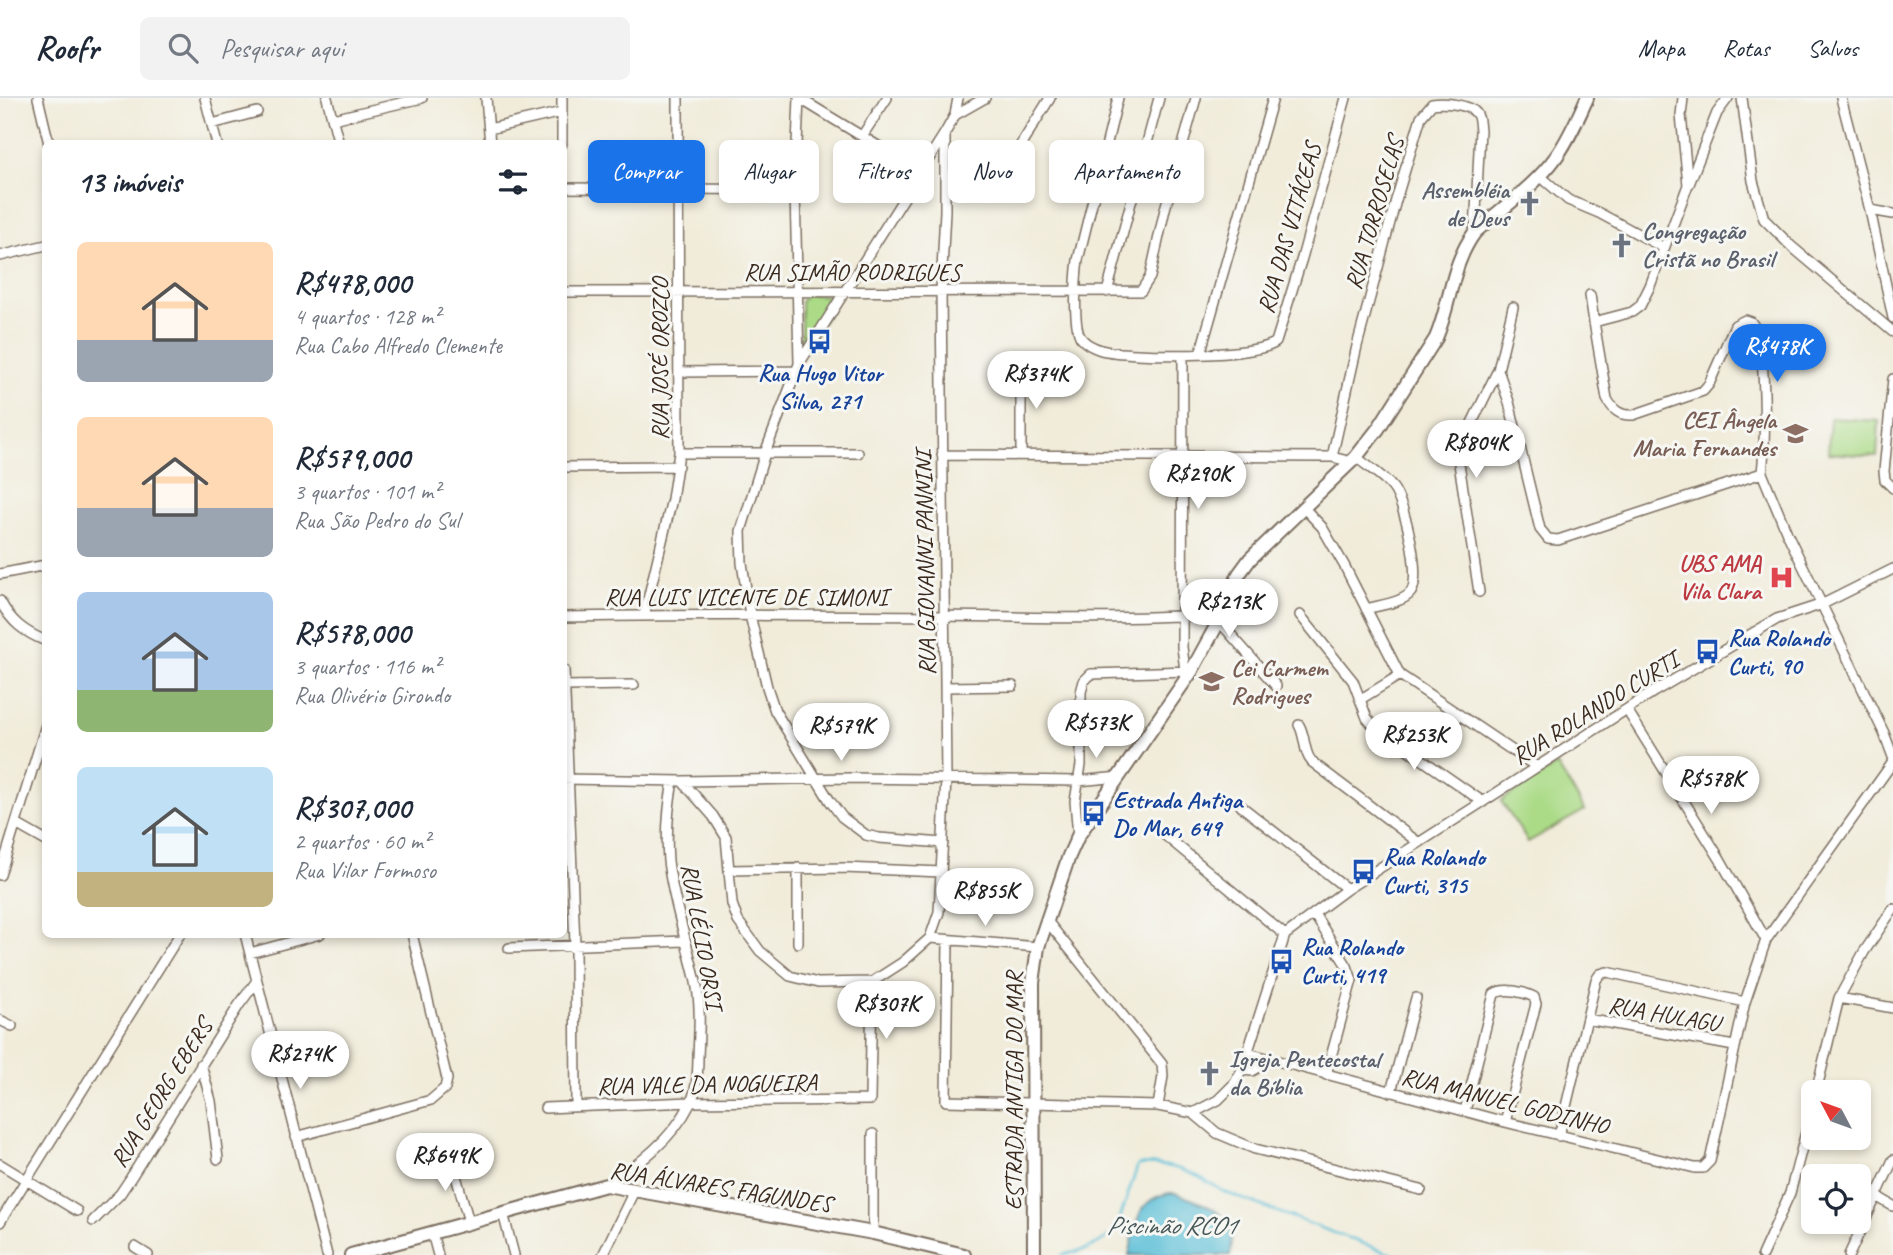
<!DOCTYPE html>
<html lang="pt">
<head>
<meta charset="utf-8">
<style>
	body { margin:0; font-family:Caveat,sans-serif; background:#f2f2f3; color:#1f2937; height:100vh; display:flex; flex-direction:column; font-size:26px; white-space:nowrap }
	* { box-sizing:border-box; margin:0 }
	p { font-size:23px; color:#747a83 }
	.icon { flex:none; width:38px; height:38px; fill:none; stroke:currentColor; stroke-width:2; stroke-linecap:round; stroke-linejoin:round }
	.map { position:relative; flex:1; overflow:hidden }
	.drawer { position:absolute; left:42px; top:42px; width:525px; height:798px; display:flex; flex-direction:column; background:#fff; border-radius:10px; box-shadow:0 4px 10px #0003 }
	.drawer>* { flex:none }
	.hud { position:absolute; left:588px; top:42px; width:665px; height:63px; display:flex; gap:14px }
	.needle { width:46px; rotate:311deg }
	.controls { position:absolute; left:1801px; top:982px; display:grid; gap:14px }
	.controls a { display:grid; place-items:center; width:70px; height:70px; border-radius:10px; background:#fff; box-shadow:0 4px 10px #0003; font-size:35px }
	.price { position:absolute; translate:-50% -60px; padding:0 16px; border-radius:24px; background:#fff; color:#222; font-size:23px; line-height:46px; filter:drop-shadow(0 2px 4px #0008) }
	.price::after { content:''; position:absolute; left:50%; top:42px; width:21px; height:16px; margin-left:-10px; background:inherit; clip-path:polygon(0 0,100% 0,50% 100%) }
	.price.selected { background:#1a73e8; color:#fff }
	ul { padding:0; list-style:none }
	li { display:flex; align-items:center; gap:21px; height:175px; padding:0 35px }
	li span { display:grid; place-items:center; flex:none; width:196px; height:140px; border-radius:10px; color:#555 }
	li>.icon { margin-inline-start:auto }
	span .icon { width:84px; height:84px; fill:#fffc; stroke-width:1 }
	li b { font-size:30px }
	h2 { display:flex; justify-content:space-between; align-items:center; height:84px; padding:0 35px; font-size:30px }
	.tag { padding:0 24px; border-radius:10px; background:#fff; box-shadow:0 4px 10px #0003; font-size:24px; line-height:63px }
	.tag.selected { background:#1a73e8; color:#fff }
	header { display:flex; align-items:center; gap:42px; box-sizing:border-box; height:98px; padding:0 35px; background:#fff; border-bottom:2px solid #e0e1e3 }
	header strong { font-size:33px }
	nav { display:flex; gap:38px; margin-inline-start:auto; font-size:24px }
	.search { width:490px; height:63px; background:#f2f2f3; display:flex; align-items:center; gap:18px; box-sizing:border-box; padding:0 24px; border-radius:10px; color:#747a83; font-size:26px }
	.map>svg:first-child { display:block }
</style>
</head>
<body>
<header>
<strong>Roofr</strong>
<div class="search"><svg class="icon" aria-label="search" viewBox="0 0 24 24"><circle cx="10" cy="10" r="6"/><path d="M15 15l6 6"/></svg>Pesquisar aqui</div>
<nav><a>Mapa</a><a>Rotas</a><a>Salvos</a></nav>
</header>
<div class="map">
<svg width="1893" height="1157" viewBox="0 0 1893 1157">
	<rect width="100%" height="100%" fill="#f6f6f2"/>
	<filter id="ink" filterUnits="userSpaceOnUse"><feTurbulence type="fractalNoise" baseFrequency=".0143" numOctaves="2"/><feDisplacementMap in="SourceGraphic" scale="14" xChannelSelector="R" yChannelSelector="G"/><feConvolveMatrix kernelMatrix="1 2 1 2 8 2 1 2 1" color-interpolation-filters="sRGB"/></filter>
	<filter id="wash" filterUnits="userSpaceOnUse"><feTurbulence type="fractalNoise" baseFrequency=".00686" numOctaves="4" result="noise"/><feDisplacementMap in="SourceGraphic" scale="28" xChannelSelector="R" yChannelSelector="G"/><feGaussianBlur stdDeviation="1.57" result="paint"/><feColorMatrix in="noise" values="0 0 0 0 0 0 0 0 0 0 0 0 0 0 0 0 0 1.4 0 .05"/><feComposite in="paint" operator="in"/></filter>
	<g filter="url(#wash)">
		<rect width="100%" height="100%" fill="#f1ecda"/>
		<path fill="#acdb88" stroke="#748253" stroke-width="2" d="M807,196L830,198L835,204L807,249L801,247V203Z
			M1830,320L1879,323L1877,358L1828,355Z
			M1557,667L1585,712L1528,744L1501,703Z"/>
		<path fill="#59bed7" stroke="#4a747a" stroke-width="2" d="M1169,1095H1175C1207,1107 1240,1115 1230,1157H1129C1136,1128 1135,1102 1169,1095Z"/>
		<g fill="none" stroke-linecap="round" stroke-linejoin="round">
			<path stroke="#59bed7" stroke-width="2.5" d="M1062,1157L1087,1151L1111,1138L1118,1126L1138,1067C1171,1064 1196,1075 1224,1094L1394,1157"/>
		</g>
	</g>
	<g filter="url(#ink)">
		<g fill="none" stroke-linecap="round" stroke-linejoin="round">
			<defs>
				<path id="street" d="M38,0L49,46
					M205,0L217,46
					M327,0L339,46
					M486,0L490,46
					M799,0L795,92L799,264
					M799,0L919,73
					M1118,0L1078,162C1076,177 1072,231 1082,241C1086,246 1095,250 1101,252C1128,259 1256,260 1276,244L1302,160L1346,0
					M1683,0L1681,17L1688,87L1650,188L1640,208L1632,214L1594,224L1607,301C1613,312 1620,318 1633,317L1703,293L1709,286L1735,227L1745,222L1751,224C1768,241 1765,348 1762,375
					M1742,0L1753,83L1764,121L1791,148L1893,234
					M1841,0L1870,112L1893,220
					M955,17L985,0
					M333,21L422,0
					M212,26L257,14
					M489,31L562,14
					M862,38L887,0
					M562,46V0
					M1540,78L1568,102L1599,115L1664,150
					M1689,86L1717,15L1728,0
					M1018,89L1004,82V74L1050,0
					M564,90L795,92
					M1870,112L1893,116
					M0,158L46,147
					M564,194L1141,193L1150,179L1165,111L1196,0
					M1107,194L1159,0
					M1590,197L1594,224
					M1200,256L1273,0
					M1183,257L1182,549L1185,572
					M1021,269V357
					M1498,272L1509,304L1540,431L1548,441L1558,442L1762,375
					M680,274L795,273
					M1893,281L1884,373L1885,382L1893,390
					M679,355H858
					M942,357L1332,359L1352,364
					M1332,359L1357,248L1396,102L1421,19L1432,6C1443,4 1469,6 1476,15C1480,20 1479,27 1480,32L1475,134
					M1356,359C1368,369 1384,378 1393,390C1405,406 1422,478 1411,494C1403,505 1379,507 1366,511
					M564,369L678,368
					M1762,375L1787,435L1884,635L1893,659
					M1303,409L1322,429L1344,467L1400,577L1537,669
					M0,476L46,467
					M1479,494L1458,359L1467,335L1498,272L1513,209
					M0,503C11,524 24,534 46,543
					M1300,517L1353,583L1367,620L1374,628L1483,704
					M644,518L672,401L679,355L678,0
					M564,519C691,517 819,517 946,518C1038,519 1131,523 1223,515
					M1219,523L1276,588
					M564,572L575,847L576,1008
					M564,588L634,587
					M946,589L1013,588
					M1361,601L1400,577
					M1627,612L1720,761L1766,842
					M1299,627C1306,639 1303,654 1312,664L1419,745
					M564,681L682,683L849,680L1078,683L1120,679
					M682,683L713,718L726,739L732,806L738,823L760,853L790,878L818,885L872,884L903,864L930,840L939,814L946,681L941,192L945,113V35
					M1241,708L1347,791
					M16,726L46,743
					M1161,734L1285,837
					M1078,738L1075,703L1081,667V594L1084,583L1091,576L1189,573
					M943,745L879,740L866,737L842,719L830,703L775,613L767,589L750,517L742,465L741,433L765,355L799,266L945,35L955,17L958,0
					M798,770V845
					M729,772L844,770L942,774
					M0,777L46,627
					M1314,816L1347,868L1352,882L1326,977
					M1047,823L1162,966L1163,978L1158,1008
					M245,836L327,1157
					M930,840L1038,849
					M948,842L946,1003L1158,1008L1193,1015L1218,1002L1234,986L1242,972L1285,837L1347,791L1655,593L1777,521L1823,506L1893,471
					M509,850L684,843
					M250,855L320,836
					M1839,900L1893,910
					M1587,921L1734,948
					M0,922L12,928
					M1248,955L1505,1024L1695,1070H1703L1710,1063L1745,904L1766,842L1893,664
					M201,966L211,1003L218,1061
					M1242,972L1252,973L1271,962
					M1391,994L1416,900
					M1816,994L1839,900L1864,854L1893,811
					M545,1010L691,1004L870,1002L872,884
					M1465,1013L1494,896C1504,889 1524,894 1534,899L1536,906L1505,1024
					M1193,1015L1217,1035L1255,1051L1421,1092
					M1559,1038L1596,882L1600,876L1607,874L1745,904
					M296,1039L431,1002L445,990L447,981L412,836
					M450,1057L469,1124
					M0,1066L77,1113
					M606,1087C637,1069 674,1039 690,1006C697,993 698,974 698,959C699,934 701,908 696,884C687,844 673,804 668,763C666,736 668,710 673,683
					M1876,1098L1893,1108
					M503,1115L514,1157
					M93,1123L120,1096L130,1081L239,907L256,884
					M0,1124L180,836
					M432,1135L438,1157
					M873,1135V1036
					M135,1149L148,1157
					M603,1157L634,1093
					M1762,1157L1790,1095L1813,1008
					M1849,1157L1893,1062"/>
				<path id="secondary" d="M351,1157L606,1087L873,1135L964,1157
					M1034,1157L1033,885L1038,849L1069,758L1078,738L1191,574L1219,523L1239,476L1250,461L1356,359L1378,331L1436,240C1451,205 1451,166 1475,134C1502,110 1535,88 1556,59C1569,41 1578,20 1587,0"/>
			</defs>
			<use href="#street" stroke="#7b6e60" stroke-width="12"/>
			<use href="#secondary" stroke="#7b6e60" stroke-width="16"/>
			<use href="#street" stroke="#fff" stroke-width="9"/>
			<use href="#secondary" stroke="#fff" stroke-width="12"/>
		</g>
	</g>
	<defs>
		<symbol id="church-bare" viewBox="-9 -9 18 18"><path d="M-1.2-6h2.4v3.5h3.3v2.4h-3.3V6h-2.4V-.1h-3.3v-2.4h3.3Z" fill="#6b7280" stroke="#f6f6f2" stroke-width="2.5" paint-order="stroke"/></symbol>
		<symbol id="bus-bare" viewBox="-9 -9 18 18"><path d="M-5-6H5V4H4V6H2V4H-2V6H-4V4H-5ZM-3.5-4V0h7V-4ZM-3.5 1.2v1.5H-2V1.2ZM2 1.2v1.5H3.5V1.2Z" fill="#1a4fb4" stroke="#f6f6f2" stroke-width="2.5" paint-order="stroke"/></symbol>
		<symbol id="school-bare" viewBox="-9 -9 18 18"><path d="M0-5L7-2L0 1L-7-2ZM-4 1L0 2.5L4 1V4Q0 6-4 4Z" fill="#8d6e63" stroke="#f6f6f2" stroke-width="2.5" paint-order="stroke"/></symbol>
		<symbol id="hospital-bare" viewBox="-9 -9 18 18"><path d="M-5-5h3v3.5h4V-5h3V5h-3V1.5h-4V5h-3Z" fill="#e0444e" stroke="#f6f6f2" stroke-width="2.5" paint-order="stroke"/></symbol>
	</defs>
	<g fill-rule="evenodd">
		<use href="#church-bare" x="1512" y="88" width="35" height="35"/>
		<use href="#church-bare" x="1604" y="130" width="35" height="35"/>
		<use href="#bus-bare" x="802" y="226" width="35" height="35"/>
		<use href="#school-bare" x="1778" y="318" width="35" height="35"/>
		<use href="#hospital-bare" x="1764" y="462" width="35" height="35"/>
		<use href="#bus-bare" x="1690" y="536" width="35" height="35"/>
		<use href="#school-bare" x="1194" y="566" width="35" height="35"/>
		<use href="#bus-bare" x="1076" y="698" width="35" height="35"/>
		<use href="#bus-bare" x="1346" y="756" width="35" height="35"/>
		<use href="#bus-bare" x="1264" y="846" width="35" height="35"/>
		<use href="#church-bare" x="1192" y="958" width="35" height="35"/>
	</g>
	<g text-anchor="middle" stroke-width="6" stroke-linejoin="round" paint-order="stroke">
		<g font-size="24" font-weight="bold" fill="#5b616d" stroke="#f6f6f2" text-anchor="start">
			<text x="1509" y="100" text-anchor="end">Assembléia<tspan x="1509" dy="28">de Deus</tspan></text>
			<text x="1642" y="141">Congregação<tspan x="1642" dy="28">Cristã no Brasil</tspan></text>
			<text x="1229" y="969">Igreja Pentecostal<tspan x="1229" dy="28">da Bíblia</tspan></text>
		</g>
		<g font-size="24" fill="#3b2a1e" stroke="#f6f6f2">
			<text transform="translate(1374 115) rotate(-74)" y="8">RUA TORROSELAS</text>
			<text transform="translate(1289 130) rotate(-74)" y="8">RUA DAS VITÁCEAS</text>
			<text x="852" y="182">RUA SIMÃO RODRIGUES</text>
			<text transform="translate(660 261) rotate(-90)" y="8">RUA JOSÉ OROZCO</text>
			<text transform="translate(925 465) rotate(-91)" y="8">RUA GIOVANNI PANNINI</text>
			<text x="746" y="507">RUA LUIS VICENTE DE SIMONI</text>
			<text transform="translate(1595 610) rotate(-32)" y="8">RUA ROLANDO CURTI</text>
			<text transform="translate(702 838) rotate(80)" y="8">RUA LÉLIO ORSI</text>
			<text transform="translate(1664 916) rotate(10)" y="8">RUA HULAGU</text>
			<text transform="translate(707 986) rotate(-1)" y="8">RUA VALE DA NOGUEIRA</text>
			<text transform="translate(1014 993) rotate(-90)" y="8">ESTRADA ANTIGA DO MAR</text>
			<text transform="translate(161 995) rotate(-58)" y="8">RUA GEORG EBERS</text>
			<text transform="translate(1505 1003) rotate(14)" y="8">RUA MANUEL GODINHO</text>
			<text transform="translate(721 1089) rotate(9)" y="8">RUA ÁLVARES FAGUNDES</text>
		</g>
		<g font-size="24" font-weight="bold" fill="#164399" stroke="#f6f6f2" text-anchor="start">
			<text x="820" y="283" text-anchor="middle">Rua Hugo Vitor<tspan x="820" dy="28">Silva, 271</tspan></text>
			<text x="1728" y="548">Rua Rolando<tspan x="1728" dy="28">Curti, 90</tspan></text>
			<text x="1113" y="710">Estrada Antiga<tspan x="1113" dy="28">Do Mar, 649</tspan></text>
			<text x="1383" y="767">Rua Rolando<tspan x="1383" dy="28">Curti, 315</tspan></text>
			<text x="1301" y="857">Rua Rolando<tspan x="1301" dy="28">Curti, 419</tspan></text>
		</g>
		<g font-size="24" font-weight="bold" fill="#785e54" stroke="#f6f6f2" text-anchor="end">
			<text x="1776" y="330">CEI Ângela<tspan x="1776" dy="28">Maria Fernandes</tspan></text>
			<text x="1231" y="578" text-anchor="start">Cei Carmem<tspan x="1231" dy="28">Rodrigues</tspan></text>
		</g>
		<g font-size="24" font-weight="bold" fill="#be3a42" stroke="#f6f6f2" text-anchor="end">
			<text x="1761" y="473">UBS AMA<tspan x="1761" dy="28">Vila Clara</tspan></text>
		</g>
		<g font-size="26" font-style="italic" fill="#445656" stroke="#f6f6f2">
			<text x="1171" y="1136">Piscinão RCO1</text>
		</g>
	</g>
</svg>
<div class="controls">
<a><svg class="needle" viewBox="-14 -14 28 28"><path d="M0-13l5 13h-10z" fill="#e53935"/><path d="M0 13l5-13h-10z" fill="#747a83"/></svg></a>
<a><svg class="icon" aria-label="locate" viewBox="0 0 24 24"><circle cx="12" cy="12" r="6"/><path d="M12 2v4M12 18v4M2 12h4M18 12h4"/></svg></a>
</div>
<b class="price selected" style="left:1777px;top:286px">R$478K</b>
<b class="price" style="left:1036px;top:313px">R$374K</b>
<b class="price" style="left:1476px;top:382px">R$804K</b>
<b class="price" style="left:1198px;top:413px">R$290K</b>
<b class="price" style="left:1229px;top:541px">R$213K</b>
<b class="price" style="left:1096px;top:662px">R$573K</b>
<b class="price" style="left:841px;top:665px">R$579K</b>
<b class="price" style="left:1414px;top:674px">R$253K</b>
<b class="price" style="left:1711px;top:718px">R$578K</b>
<b class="price" style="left:985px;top:830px">R$855K</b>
<b class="price" style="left:886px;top:943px">R$307K</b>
<b class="price" style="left:300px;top:993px">R$274K</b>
<b class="price" style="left:445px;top:1095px">R$649K</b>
<div class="hud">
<a class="tag selected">Comprar</a>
<a class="tag">Alugar</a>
<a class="tag">Filtros</a>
<a class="tag">Novo</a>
<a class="tag">Apartamento</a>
</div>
<section class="drawer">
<h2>13 imóveis<svg class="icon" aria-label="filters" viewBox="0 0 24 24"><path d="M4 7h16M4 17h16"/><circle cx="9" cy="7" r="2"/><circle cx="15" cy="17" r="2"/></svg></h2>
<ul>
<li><span style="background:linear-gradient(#ffd9b3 70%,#9aa5b1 0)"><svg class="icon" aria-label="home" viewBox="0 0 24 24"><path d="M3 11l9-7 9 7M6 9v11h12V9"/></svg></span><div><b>R$478,000</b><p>4 quartos · 128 m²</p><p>Rua Cabo Alfredo Clemente</p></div></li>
<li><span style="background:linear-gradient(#ffd9b3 65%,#9aa5b1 0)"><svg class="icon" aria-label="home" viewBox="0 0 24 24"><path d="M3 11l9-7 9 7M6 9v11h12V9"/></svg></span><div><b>R$579,000</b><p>3 quartos · 101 m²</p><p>Rua São Pedro do Sul</p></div></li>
<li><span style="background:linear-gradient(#a9c7e8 70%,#8fb573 0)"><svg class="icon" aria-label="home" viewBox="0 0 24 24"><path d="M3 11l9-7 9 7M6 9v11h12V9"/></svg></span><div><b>R$578,000</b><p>3 quartos · 116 m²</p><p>Rua Olivério Girondo</p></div></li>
<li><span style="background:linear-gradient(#bfe0f5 75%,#c2b280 0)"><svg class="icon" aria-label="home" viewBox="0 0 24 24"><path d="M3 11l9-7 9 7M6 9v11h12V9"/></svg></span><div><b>R$307,000</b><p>2 quartos · 60 m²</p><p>Rua Vilar Formoso</p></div></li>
</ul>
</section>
</div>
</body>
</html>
